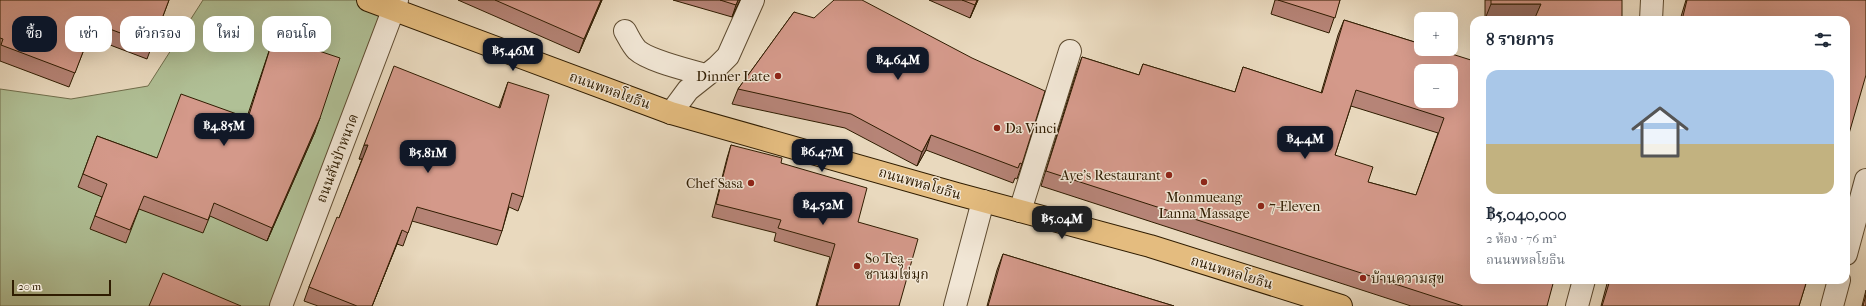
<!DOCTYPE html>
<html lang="th">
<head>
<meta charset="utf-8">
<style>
	body { margin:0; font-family:"IM FELL French Canon","Noto Serif Thai",serif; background:#f6f6f7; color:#1f2937; height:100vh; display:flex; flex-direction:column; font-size:15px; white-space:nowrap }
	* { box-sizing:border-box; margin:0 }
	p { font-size:13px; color:#747a83 }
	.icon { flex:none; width:22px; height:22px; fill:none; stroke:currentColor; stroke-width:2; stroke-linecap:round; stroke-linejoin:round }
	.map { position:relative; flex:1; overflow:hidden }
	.drawer { position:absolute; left:1470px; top:16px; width:380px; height:268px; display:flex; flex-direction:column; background:#fff; border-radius:12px; box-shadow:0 4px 16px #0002 }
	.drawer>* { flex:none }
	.guide { position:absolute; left:12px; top:16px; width:380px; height:36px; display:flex; gap:8px }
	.controls { position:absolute; left:1414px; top:12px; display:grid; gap:8px }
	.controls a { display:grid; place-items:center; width:44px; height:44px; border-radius:8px; background:#fff; box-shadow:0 4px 16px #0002; font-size:20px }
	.scale { position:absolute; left:12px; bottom:10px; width:99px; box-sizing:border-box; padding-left:4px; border:2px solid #2f1c01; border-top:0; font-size:11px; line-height:14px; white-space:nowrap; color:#2f1c01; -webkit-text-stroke:3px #f1e6d5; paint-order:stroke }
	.price { position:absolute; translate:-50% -34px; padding:0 9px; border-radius:8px; background:#111827; color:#fff; font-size:13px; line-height:26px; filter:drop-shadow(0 1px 2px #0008) }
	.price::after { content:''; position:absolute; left:50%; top:24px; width:12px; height:9px; margin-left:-6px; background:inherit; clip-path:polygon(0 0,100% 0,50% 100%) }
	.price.on { background:#222; color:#fff }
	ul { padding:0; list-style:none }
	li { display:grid; align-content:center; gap:8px; height:212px; padding:0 16px }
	li span { display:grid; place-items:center; height:124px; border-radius:12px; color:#555 }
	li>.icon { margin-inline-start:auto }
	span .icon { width:72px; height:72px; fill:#fffc; stroke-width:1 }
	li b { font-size:17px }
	h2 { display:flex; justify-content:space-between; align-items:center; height:48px; padding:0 16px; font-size:17px }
	.pill { padding:0 14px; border-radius:12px; background:#fff; box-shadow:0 4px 16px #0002; font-size:14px; line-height:36px }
	.pill.on { background:#111827; color:#fff }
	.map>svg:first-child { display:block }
</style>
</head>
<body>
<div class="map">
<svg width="1866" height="306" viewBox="0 0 1866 306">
	<rect width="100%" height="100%" fill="#e9d9be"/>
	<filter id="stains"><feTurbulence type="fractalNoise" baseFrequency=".005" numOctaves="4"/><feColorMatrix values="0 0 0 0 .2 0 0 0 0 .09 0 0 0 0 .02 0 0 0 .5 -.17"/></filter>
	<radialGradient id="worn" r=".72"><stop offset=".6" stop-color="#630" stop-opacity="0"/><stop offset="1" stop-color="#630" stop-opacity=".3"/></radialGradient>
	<path fill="#b0c096" stroke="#706e4c" d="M203,0H368L393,9L291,306H0V89L71,99L148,86Z"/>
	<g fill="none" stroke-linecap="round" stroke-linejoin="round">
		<defs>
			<path id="minor" d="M1651,20L1652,0
				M625,31C629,38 632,45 637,50C649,61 689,70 705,75
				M671,113L688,90L717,67L728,56L753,0
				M1020,211L1070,51
				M1846,254L1866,180
				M281,306L397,0
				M955,306L983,201
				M1577,306L1584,280
				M1832,306L1839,280"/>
			<path id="major" d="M368,0L671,113L957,194L1150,246L1341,306"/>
		</defs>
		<use href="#minor" stroke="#5e4b30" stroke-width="24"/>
		<use href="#major" stroke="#2f1c01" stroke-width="24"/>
		<use href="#minor" stroke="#f1e6d5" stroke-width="22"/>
		<use href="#major" stroke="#e4bc7f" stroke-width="22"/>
	</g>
	<path fill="#b68477" stroke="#2f1c01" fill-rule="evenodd" d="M0,0H169L147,59L89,37L69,87L0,61Z
		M458,0H602L579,53Z
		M673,0H740L732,17Z
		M929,0H978L970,18Z
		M1275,0H1340L1329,33L1271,14Z
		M1485,0H1622L1535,19H1485Z
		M1686,0H1866L1846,20H1680Z
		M794,12L1022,164L1017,179L1015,178L1013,183L926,150L917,166L845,128L732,104L738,89Z
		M1344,20L1421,44L1547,306H1411L1041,186L1076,73L1082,57L1139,75L1143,64L1235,92L1243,67L1321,93L1338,35ZM1351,106L1438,133L1416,195L1368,182L1335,155Z
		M274,36L315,132L267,241L210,216L203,233L139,209L126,243L90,229L102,197L78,187L97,136L157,158L247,117Z
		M508,82L523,197L518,211L509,207L502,231L497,245L412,221L403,246L397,244L372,306H318L304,301L309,287L339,218L362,159H359L499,107Z
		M731,145L781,163L858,222L899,306H816L830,257L774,241L776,233L712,217L727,158Z
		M1003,254L1174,306H987L997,270Z
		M1608,280H1807L1799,306H1601Z
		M1866,290V306H1862Z"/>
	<path fill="#946b61" stroke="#2f1c01" d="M601,0H602L579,53L584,39Z
		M738,0H740L732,17L736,5Z
		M977,0H978L970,18L975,5Z
		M1491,4H1541L1535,19H1485Z
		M320,118L315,132L267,241L272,228Z
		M931,135L926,150L917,166L922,152Z
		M364,145H368L363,159H359Z
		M402,230L397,244L372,306Z"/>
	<path fill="#d4998a" stroke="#2f1c01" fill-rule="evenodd" d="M0,0H169L152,45L94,23L75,73L1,45L3,39L0,38Z
		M495,0H601L584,39Z
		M720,0H738L736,5Z
		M834,0H862L972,58L1045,91L1022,164L1020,163L1018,168L931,135L922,152L851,114L738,89L794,12L814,18Z
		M962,0H977L975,5Z
		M1278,0H1340L1335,18Z
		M1491,0H1622V20H1534L1541,4H1491Z
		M1687,0H1866V75L1846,144V20H1682Z
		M1344,20L1421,44V49H1436L1474,61V280H1554L1547,306H1463L1046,171L1082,57L1139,75L1143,64L1235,92L1243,67L1322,93ZM1421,71H1451V101H1421ZM1356,90L1444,118L1416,195L1368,182L1373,167L1335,155Z
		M274,36L340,58L320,118L272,228L214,203L208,220L144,196L130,230L95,216L107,184L83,174L97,136L157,158L181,94L248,118Z
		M394,66L500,108L508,82L549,95L523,197L512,193L502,231L417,207L408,233L402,230L372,306H357L309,287L337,217L339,218L368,145H364Z
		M731,145L782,158L781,163L867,188L858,222L918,239L899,306H817L835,244L778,228L781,220L716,204Z
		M1003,254L1174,306H988Z
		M163,273L241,306H149Z
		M1610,280H1807L1799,306H1602Z
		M1866,295V306H1863Z"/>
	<g fill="#8f2418" stroke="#f1e6d5" stroke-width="1.5">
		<circle cx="778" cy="76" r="4"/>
		<circle cx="997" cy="128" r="4"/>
		<circle cx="1169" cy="175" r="4"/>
		<circle cx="1204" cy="182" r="4"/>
		<circle cx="751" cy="183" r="4"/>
		<circle cx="1261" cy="206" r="4"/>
		<circle cx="857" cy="266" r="4"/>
		<circle cx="1363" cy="278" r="4"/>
	</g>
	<g text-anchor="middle" stroke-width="3" stroke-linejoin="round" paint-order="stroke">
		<g font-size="14" fill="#2f1c01" stroke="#f1e6d5" text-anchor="start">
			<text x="770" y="81" text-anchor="end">Dinner Late</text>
			<text x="1005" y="133">Da Vinci</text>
			<text x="1161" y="180" text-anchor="end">Aye's Restaurant</text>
			<text x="743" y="188" text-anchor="end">Chef Sasa</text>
			<text x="1204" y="202" text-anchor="middle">Monmueang<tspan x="1204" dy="16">Lanna Massage</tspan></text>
			<text x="1269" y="211">7-Eleven</text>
			<text x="865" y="263">So Tea -<tspan x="865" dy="16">ชานมไข่มุก</tspan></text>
			<text x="1371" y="283">บ้านความสุข</text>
		</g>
		<g font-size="14" fill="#2f1c01" stroke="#f1e6d5">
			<text transform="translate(610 90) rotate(20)" y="5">ถนนพหลโยธิน</text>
			<text transform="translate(337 158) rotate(-69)" y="5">ถนนสันป่าหนาด</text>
			<text transform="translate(920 183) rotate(16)" y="5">ถนนพหลโยธิน</text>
			<text transform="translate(1232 272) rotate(17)" y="5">ถนนพหลโยธิน</text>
		</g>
	</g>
	<rect width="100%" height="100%" filter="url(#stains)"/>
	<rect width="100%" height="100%" fill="url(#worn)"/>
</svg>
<div class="controls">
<a>+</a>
<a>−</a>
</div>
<div class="scale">20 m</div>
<b class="price" style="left:513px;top:72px">฿5.46M</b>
<b class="price" style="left:898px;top:81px">฿4.64M</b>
<b class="price" style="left:224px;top:147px">฿4.85M</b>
<b class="price" style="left:1305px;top:160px">฿4.4M</b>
<b class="price" style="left:822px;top:173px">฿6.47M</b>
<b class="price" style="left:428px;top:174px">฿5.81M</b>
<b class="price" style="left:823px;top:226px">฿4.52M</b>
<b class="price on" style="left:1062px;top:240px">฿5.04M</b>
<div class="guide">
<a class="pill on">ซื้อ</a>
<a class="pill">เช่า</a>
<a class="pill">ตัวกรอง</a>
<a class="pill">ใหม่</a>
<a class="pill">คอนโด</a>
</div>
<section class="drawer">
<h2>8 รายการ<svg class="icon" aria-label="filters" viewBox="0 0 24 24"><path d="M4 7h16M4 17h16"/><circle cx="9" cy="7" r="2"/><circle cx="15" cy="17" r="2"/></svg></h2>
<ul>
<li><span style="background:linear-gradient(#a9c7e8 60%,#c2b280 0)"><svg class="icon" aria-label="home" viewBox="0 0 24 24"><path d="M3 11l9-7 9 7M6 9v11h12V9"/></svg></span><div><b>฿5,040,000</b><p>2 ห้อง · 76 m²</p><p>ถนนพหลโยธิน</p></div></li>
</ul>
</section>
</div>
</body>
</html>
